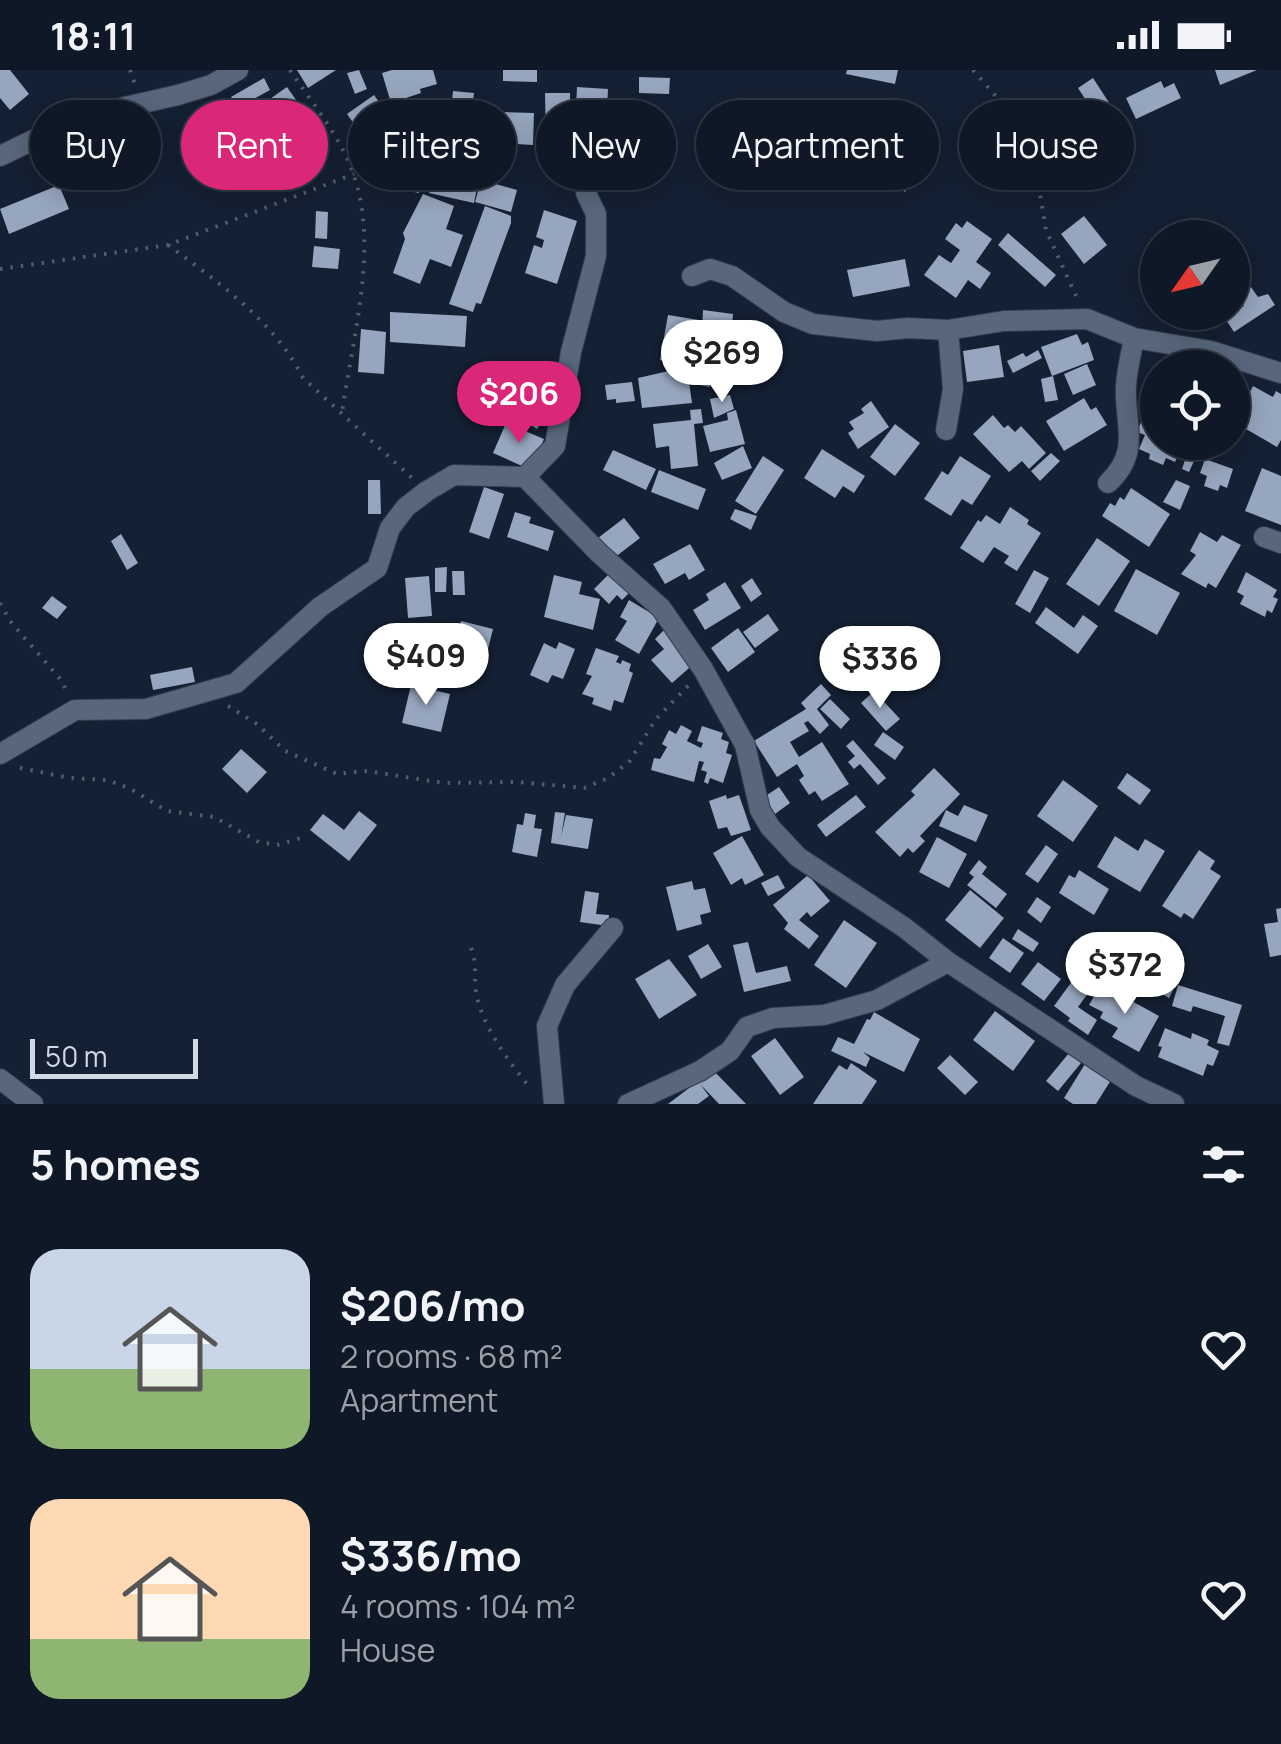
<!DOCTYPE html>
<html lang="en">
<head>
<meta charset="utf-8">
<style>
	body { margin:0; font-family:Manrope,sans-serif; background:#1d2532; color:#f1f3f6; height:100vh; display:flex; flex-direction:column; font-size:38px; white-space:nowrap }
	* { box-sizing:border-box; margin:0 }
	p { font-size:32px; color:#9ba0a7 }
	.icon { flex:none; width:55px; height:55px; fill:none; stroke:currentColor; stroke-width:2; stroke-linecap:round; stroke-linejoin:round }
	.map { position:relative; height:1034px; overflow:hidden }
	.details { display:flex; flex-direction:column; background:#0f1826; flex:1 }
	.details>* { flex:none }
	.hud { position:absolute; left:30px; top:30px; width:1222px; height:90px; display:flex; gap:20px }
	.needle { width:65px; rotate:236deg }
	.controls { position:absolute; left:1140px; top:150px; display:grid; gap:20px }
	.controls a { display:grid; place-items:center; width:110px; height:110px; border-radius:50%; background:#0f1826; box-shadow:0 5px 25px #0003,0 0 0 2px #2f3743; font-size:50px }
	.scale { position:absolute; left:30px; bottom:25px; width:168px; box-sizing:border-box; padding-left:10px; border:5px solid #d1d9e6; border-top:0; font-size:28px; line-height:35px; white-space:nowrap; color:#d1d9e6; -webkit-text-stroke:8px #142033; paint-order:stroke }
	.price { position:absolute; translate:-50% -85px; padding:0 22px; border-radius:35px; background:#fff; color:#222; font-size:32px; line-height:65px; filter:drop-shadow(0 2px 5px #0008) }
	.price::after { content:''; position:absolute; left:50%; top:60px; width:30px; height:22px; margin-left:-15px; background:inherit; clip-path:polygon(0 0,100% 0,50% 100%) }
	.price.on { background:#db2777; color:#fff }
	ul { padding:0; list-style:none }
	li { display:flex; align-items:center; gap:30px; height:250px; padding:0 30px }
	li span { display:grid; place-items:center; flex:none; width:280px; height:200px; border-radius:30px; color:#555 }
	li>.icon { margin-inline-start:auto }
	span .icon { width:120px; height:120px; fill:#fffc; stroke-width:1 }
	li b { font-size:42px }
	h2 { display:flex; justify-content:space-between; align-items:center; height:120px; padding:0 30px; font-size:42px }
	.tag { padding:0 35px; border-radius:45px; background:#0f1826; box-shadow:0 5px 25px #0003,0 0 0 2px #2f3743; font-size:35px; line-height:90px }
	.tag.on { background:#db2777; color:#fff }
	.status { display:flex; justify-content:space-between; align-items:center; height:70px; padding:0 50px; background:#0f1826; direction:ltr }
	.status svg { height:28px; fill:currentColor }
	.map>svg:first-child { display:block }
</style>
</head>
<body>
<div class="status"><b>18:11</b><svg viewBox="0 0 49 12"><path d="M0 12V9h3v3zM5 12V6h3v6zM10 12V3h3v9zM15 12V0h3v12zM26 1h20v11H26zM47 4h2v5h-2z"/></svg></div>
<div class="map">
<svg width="1281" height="1034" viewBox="0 0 1281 1034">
	<rect width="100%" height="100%" fill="#142033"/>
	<path fill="#96a6be" d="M0,0H10L29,24L10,40L0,28Z
		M297,0H336L308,18Z
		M359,0L367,19L355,24L347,3Z
		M392,0H433L437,14L420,19L421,23L391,33L382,3Z
		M503,0H537V12L503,11Z
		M847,0H898L895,14L846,4Z
		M1215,0H1257L1220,15Z
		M639,7L670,8L669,24L639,23Z
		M264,8L270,20L237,38L231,27Z
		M1093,8L1119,48L1104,58L1078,18Z
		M1161,11L1164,18L1174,13L1181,28L1136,49L1126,28Z
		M287,17L305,43L290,53L287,47L279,53L271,42L263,48L257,38Z
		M577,17L608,19L606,62L575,60Z
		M453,21L474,23L472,38H479L476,67L449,64Z
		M545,23H570L571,70H546Z
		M374,25L402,64L375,83L347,44Z
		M490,40L502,41L499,73L487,72Z
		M503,42L534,43L533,75L501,73Z
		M290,54L303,65L310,55L323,74L306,89L293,76L276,97L263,87Z
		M147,60L151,103L89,108L85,72L120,69V63Z
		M915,67L931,76L905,122L890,113Z
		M604,70L618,73L614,94L600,91Z
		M555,71L558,75L563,72L568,80L553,90L543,78Z
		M380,101L430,111L428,122L419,120V123L377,114Z
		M434,102L478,112L474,133L429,123Z
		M481,110L517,120L511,142L475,132Z
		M59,115L69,139L9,164L0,139Z
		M423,124L454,136L446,159L463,165L451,197L430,189L420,214L393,203L405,169L403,163Z
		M485,136L511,146V153L481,234L476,233L473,242L449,234Z
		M544,140L577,151L557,214L525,203L534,175L542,178L544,170L536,167Z
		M316,141L328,142L327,169L315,168Z
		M1084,146L1107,175L1084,194L1061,164Z
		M967,151L992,169L976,192L991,203L980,219L968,210L956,228L924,205L939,185L951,193L960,180L945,169L956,153L962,158Z
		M1008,163L1056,205L1045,217L998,175Z
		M314,176L340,179L338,199L312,197Z
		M905,189L910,216L853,227L847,200Z
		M1251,217L1258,227L1268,224L1275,235L1234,262L1221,242H1232V232L1237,240L1244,236L1238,226Z
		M703,240L733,244L728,311L710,310V317L700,315Z
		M390,242L467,246L465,277L390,272Z
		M668,245L699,250L691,296L660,290Z
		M361,259L386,262L384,304L358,302Z
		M1077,264L1082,275L1088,272L1094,290L1052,306L1041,277Z
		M759,269L766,307L748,310L742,272Z
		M999,275L1004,307L967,312L963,281Z
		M1038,280L1042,288L1013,303L1007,291L1023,283L1026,287Z
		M1087,294L1096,315L1073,325L1064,304Z
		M545,299L566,313L537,359L515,345Z
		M673,300V303L695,301L696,311L689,312L692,333L642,338L638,308Z
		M1053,306L1058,330L1045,332L1041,309Z
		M632,312L635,331L616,333V329L607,330L605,315Z
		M1253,316L1273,327L1276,321L1281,324V370L1277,377L1232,351V341L1243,323L1248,326Z
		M730,325L734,339L714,348L710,329Z
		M1084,328L1091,340L1096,337L1107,355L1064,381L1046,351Z
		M871,331L889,357L858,379L848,363L854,359L849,352L864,343L861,339Z
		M701,339L703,353L694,354L698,396L671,399L669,376L656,378L653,354L691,350L690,340Z
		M736,340L745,374L710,382L703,356L728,350L727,343Z
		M1145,342L1158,347V372H1177L1174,379L1180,381L1175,392L1166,388L1163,395L1149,389L1150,384L1139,379L1145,365L1137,362Z
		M993,345L1004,358L1008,355L1015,362L1021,356L1046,383L1029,399L1022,391L1009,402L973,364Z
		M506,353L544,369L531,400L493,383Z
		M895,354L920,373L895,406L870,387Z
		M1184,375L1199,380L1189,402L1182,399L1185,390L1179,388Z
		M743,376L752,398L722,410L714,393Z
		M822,379L865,406L854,423L843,416L835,428L804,408Z
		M613,380L656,399L646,420L603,400Z
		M1051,383L1060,391L1040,411L1031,401Z
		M763,386L784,400L756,444L735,431Z
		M960,386L991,406L972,435L962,429L951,446L924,429L942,401L948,405Z
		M1205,389L1233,399L1227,418L1220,415L1218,421L1204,416L1207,406L1200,403Z
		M1262,398L1281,406V455L1245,441Z
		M659,400L706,419L698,440L651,422Z
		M368,410H380L381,444H368Z
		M1176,410L1190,416L1180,440L1163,432Z
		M484,417L504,424L489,469L469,462Z
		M1131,418L1170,444L1149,477L1102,446L1110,433L1115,436L1120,427L1124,430Z
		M1010,437L1029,450L1027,454L1041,463L1017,501L1004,493L1009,486L994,477L983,493L960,478L978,450L981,452L986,445L1000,454Z
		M735,439L757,446L751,460L730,449Z
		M515,442L531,447L529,453L554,461L548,481L507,467Z
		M624,448L640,468L614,488L598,468Z
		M1200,462L1217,472L1222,465L1241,475L1216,518L1208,513L1206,518L1181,504L1196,485L1190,481Z
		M121,464L138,493L127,500L111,471Z
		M1097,468L1130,491L1099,536L1066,514Z
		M690,474L705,500L689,510L685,503L665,514L653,494Z
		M447,497L446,522H435V498Z
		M1136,499L1180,523L1157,565L1114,541Z
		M1034,500L1049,508L1030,543L1015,534Z
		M452,501H464L465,525H453Z
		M612,501L631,521L622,530L617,525L609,534L594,519Z
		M1246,502L1277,520L1273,527L1278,529L1272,543L1267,540L1265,547L1240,534L1244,526L1237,522Z
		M554,505L582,512L579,524L600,529L593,560L544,547Z
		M429,506L432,546L408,548L405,508Z
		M752,508L762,524L751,532L741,516Z
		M725,512L741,538L705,560L693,540L709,530L706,524Z
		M52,526L67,537L57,549L42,538Z
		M629,530L659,548L639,584L615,570L627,551L620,547Z
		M1046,537L1074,558L1083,545L1098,556L1078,584L1035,553Z
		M768,544L779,560L755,578L743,562Z
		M461,551L493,559L483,599H471L469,604L457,601L458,596L451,594Z
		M666,558L696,592L672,613L651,590L664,579L655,569Z
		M738,558L755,582L728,602L711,578Z
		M559,572L575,579L563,609L552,605L548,613L530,605L544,573L556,579Z
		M596,578L619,586L616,592L621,594L622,590L631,594L629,601L633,603L623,633L614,630L611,641L592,634L594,628L582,624L592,606L586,604Z
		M192,597L195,612L153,620L150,605Z
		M821,614L831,625L817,639L829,655L820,664L808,651L804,653L809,661L790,672L799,687L822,672L849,714L822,731L815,721L809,725L799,710L804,706L797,694L777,707L754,671L806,639L801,633Z
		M411,615L450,624L441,662L402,653Z
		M874,621L900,649L886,661L861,633Z
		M830,629L850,649L841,659L820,639Z
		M681,655L692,661L687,671L701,678L703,673L697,671L702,656L723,663L721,669L729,672L726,683L732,685L723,713L710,708L708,714L704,712L707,702L701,700L704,692L699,691L694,712L651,700L654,688L660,689L667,677L662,674L669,660L676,664Z
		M883,662L904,677L895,690L874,675Z
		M853,670L886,708L878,715L860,694L854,699L848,692L855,686L846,676Z
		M241,679L267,702L247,723L222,699Z
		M934,698L960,724L920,766L925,771L913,783L908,778L900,787L875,762L915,725L911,721Z
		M1127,703L1151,720L1140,735L1117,718Z
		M1063,710L1098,736L1073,772L1037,746Z
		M779,717L790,733L775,744L764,727Z
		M726,725L727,729L739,725L751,760L731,766L727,757L718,759L709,731Z
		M856,725L866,737L826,767L817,755Z
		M964,735L988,745L976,772L939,756L946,740L958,746Z
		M359,741L377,755L349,791L310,760L323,744L344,760Z
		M555,742L565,743L561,767L566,745L593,749L588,779L551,773Z
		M525,743L536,745L534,758L542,759L537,787L512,782L517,754L523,755Z
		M742,766L764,805L745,815L742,808L731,815L713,783Z
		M1115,766L1138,781L1145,769L1165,781L1140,822L1097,797Z
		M937,767L967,784L949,818L919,802Z
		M1046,775L1058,784L1038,813L1025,804Z
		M1199,780L1215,791L1210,799L1221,806L1193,849L1184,843L1181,848L1162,836Z
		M979,790L987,797L982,804L1007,824L996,838L967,815L974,807L969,803Z
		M1079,800L1109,819L1094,845L1059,823L1069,805L1075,808Z
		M778,805L785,818L768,826L761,813Z
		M808,805L830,831L811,847L807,842L799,850L819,866L809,879L784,859L788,853L773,835Z
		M692,811L694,820L705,818L711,842L700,845L702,854L677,861L666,817Z
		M970,820L1004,848L980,878L945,850Z
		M585,821L599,823L596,844L609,845L608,856L580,852Z
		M1037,827L1051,837L1041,853L1027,842Z
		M1281,838V885L1270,887L1264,854L1278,852L1276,839Z
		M844,850L877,873L846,918L814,895Z
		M1018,859L1039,873L1033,882L1012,869Z
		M1003,868L1024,883L1010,903L989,888Z
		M748,872L756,903L787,896L791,911L744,922L733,875Z
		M708,874L722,897L701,909L688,886Z
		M1116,878L1176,914L1169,928L1135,908L1126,924L1099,908Z
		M669,889L697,925L659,949L635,909Z
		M1038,892L1061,909L1044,931L1021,914Z
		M1081,899L1097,911L1078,937L1097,950L1088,965L1068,951L1070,948L1054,936Z
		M1101,914L1159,946L1139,982L1112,967L1118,958L1100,948L1103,942L1089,935Z
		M1178,915L1242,935L1229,976L1217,973L1225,946L1193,936L1191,942L1172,936Z
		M995,941L1035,971L1013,1001L973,970Z
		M874,942L920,969L904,1002L863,982L870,988L866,997L831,981L838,967L854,974L867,949L870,950Z
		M1165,958L1191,969L1192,963L1209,970L1207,975L1219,981L1213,996L1207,994L1203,1006L1158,987L1162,977L1158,976Z
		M775,968L804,1007L780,1025L751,986Z
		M1069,983L1081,993L1058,1021L1046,1011Z
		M950,985L978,1012L965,1025L937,998Z
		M851,993L877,1011L862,1034H813L839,995L847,1000Z
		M1085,994L1111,1010L1096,1034H1073L1064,1028Z
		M713,1000L746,1034H719L700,1014L709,1026L698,1034H668Z"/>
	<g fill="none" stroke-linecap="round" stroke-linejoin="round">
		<defs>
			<path id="street" d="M0,86L81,47L178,25L211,15L238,0
				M692,206L710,199L732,206L784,242L813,254L877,261L908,258L948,260L1004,251L1087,249L1134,268L1211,281L1281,303
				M946,360L953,319L948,260
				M525,407L600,484L661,538L703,599L745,675L760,740L770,757L798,787L905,858L948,892
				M1108,413C1142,381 1124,354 1126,316C1127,300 1131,284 1134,268
				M1264,467L1281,473
				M0,684L75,640L146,639L236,613L320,537L377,498L390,458L406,437L427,421L454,405L525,407L555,376L571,282L596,186V144L586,123
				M0,1009L33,1034
				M554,1034L547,956L565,915L613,858
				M628,1034L700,1001L730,981L747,957L773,948L824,945L877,930L948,892L1136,1016L1174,1034"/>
		</defs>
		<use href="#street" stroke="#343b4b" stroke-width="22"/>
		<path stroke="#525d6e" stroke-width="4" stroke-dasharray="2.5 8" stroke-linecap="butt" d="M130,0L135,14
			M290,0C312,33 341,67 354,106C379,177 352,270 342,343
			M973,0L1020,54L1032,76L1046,160L1076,226
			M168,175C218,212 275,252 303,308L412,408
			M0,199L168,175L354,104
			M0,533L10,551L62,611L67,622
			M228,636L257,654L285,681L337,704L367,701L444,713L518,712L584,718L608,708L629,692L656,649L690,614
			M20,698L70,708L107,710L131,719L167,741L214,747L259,772L277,775L304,767
			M471,878C478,895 473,910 477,927C485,961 509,991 530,1018"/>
		<use href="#street" stroke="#58677c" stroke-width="20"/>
	</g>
</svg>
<div class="controls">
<a><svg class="needle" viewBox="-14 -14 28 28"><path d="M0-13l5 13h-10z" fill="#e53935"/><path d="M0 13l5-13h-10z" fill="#9ba0a7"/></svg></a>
<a><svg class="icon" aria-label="locate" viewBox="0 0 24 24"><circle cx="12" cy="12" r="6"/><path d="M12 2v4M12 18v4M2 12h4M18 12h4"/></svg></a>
</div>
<div class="scale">50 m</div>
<b class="price" style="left:722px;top:335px">$269</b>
<b class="price on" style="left:519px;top:376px">$206</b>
<b class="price" style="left:426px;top:638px">$409</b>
<b class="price" style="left:880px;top:641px">$336</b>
<b class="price" style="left:1125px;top:947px">$372</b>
<div class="hud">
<a class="tag">Buy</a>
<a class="tag on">Rent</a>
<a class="tag">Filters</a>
<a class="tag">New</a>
<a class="tag">Apartment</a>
<a class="tag">House</a>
</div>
</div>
<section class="details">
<h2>5 homes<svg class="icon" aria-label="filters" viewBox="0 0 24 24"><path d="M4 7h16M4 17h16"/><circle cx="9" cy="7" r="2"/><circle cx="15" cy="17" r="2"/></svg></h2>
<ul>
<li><span style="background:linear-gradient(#c9d6e8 60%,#8fb573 0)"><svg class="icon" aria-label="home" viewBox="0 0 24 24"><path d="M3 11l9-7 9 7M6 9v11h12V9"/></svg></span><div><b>$206/mo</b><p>2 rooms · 68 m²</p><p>Apartment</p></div><svg class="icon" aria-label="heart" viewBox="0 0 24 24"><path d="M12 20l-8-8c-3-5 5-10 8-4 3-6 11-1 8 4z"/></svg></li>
<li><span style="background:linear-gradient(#ffd9b3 70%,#8fb573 0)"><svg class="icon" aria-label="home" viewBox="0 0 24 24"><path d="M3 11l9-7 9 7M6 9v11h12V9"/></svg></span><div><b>$336/mo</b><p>4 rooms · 104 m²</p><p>House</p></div><svg class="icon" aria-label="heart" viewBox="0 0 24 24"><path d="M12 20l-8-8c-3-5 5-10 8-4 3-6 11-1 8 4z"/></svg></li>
</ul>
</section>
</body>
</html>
